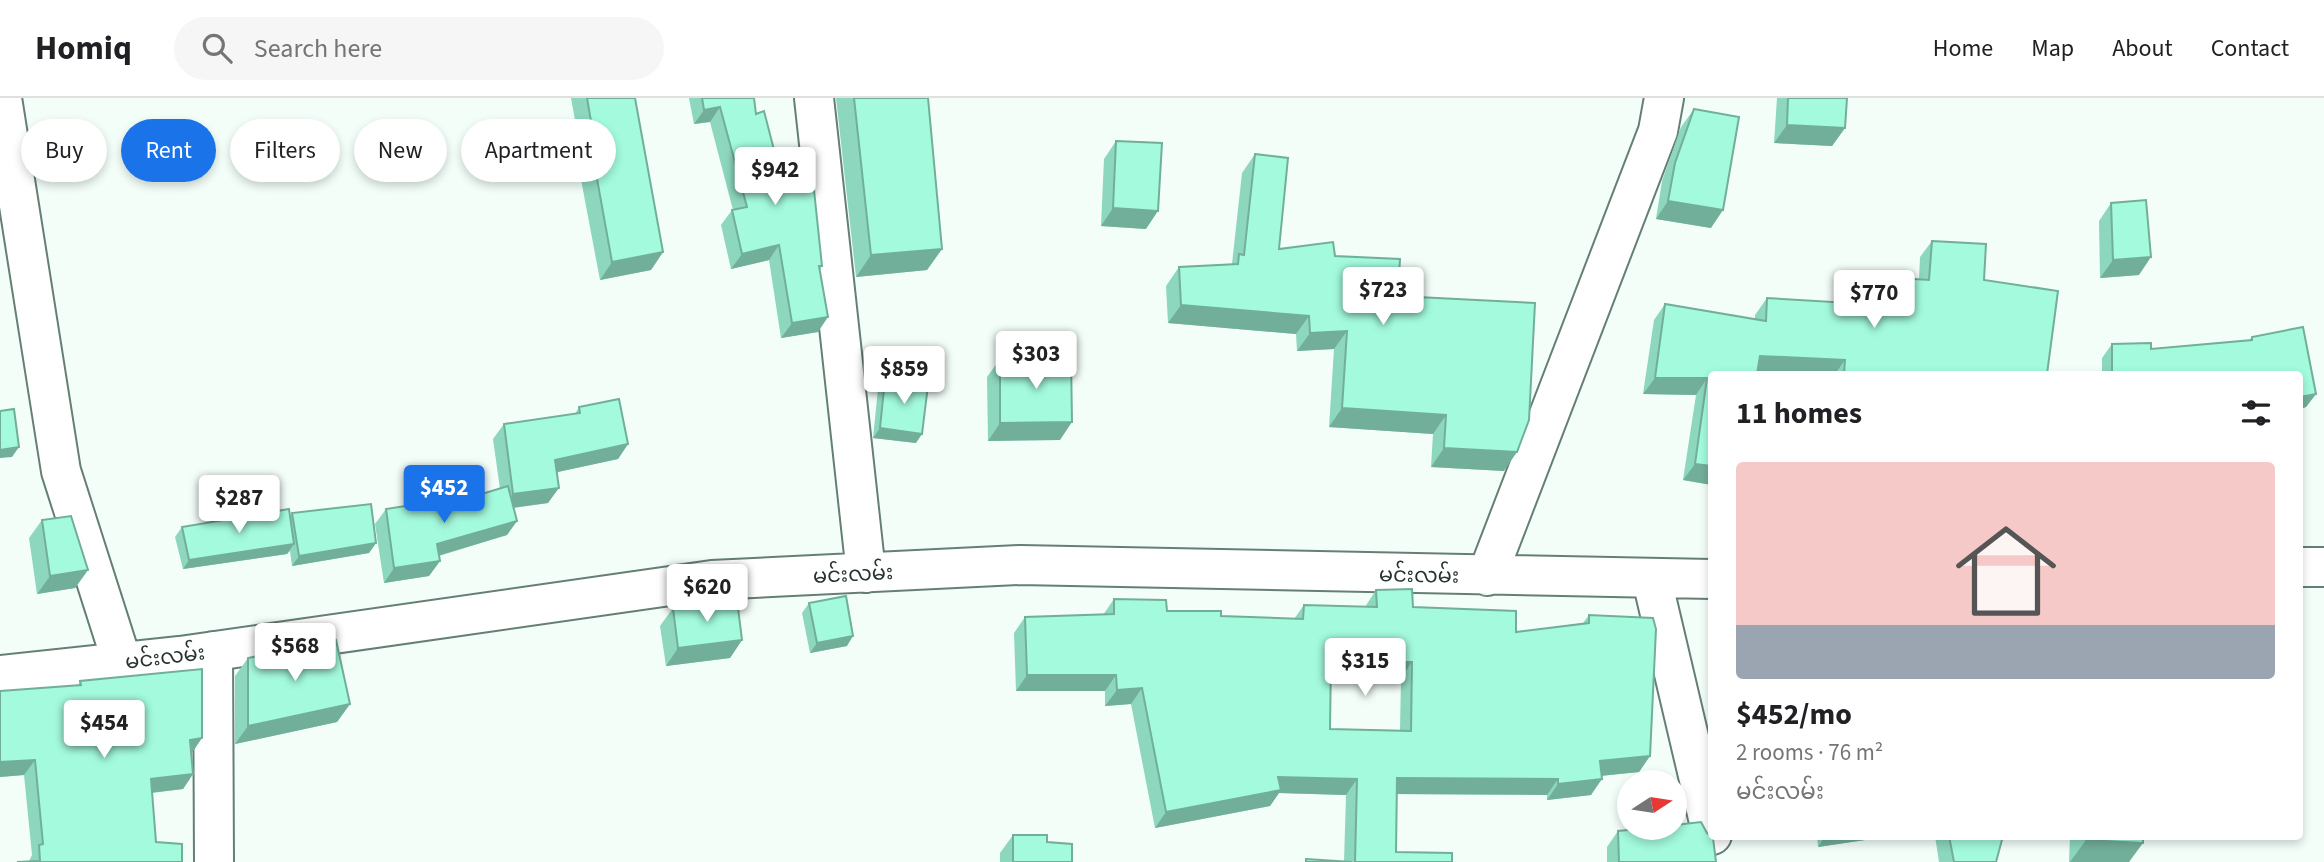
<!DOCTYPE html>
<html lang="en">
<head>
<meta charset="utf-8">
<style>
	body { margin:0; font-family:"Source Sans 3","Noto Sans Myanmar",sans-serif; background:#f6f6f6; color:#202124; height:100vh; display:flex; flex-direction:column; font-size:26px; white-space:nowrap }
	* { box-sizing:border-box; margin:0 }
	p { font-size:23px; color:#757577 }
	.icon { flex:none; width:38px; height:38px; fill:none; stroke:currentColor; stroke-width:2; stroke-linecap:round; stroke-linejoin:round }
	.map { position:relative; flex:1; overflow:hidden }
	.side { position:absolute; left:1708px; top:273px; width:595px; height:469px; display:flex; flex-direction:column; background:#fff; border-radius:7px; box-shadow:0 4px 10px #0003 }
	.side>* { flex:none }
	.hud { position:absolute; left:21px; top:21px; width:665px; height:63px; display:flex; gap:14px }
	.needle { width:46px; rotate:78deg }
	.fabs { position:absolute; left:1617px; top:672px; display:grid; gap:14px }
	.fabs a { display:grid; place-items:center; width:70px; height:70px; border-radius:50%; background:#fff; box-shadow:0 4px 10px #0003; font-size:35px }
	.price { position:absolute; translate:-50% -60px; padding:0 16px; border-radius:7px; background:#fff; color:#222; font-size:23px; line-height:46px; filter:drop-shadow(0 2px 4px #0008) }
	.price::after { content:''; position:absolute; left:50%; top:42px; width:21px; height:16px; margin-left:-10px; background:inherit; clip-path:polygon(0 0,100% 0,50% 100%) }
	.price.on { background:#1a73e8; color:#fff }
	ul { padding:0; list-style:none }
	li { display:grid; align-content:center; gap:14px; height:371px; padding:0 28px }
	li+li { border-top:2px solid #e0e0e0 }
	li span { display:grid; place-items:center; height:217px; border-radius:7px; color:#555 }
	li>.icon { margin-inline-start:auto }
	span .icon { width:126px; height:126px; fill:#fffc; stroke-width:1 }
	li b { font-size:30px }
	h2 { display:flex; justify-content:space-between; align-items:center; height:84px; padding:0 28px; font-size:30px }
	.chip { padding:0 24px; border-radius:32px; background:#fff; box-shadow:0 4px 10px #0003; font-size:24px; line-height:63px }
	.chip.on { background:#1a73e8; color:#fff }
	header { display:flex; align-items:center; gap:42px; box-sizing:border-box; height:98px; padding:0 35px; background:#fff; border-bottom:2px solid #e0e0e0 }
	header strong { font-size:33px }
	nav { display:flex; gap:38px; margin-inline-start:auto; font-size:24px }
	.search { width:490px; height:63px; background:#f6f6f6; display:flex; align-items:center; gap:18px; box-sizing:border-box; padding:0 24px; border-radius:38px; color:#757577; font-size:26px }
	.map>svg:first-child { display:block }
</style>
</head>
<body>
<header>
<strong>Homiq</strong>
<div class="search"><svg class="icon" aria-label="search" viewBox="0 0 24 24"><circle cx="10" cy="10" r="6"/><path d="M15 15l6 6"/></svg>Search here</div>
<nav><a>Home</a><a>Map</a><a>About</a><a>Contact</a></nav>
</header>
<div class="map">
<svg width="2324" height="764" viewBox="0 0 2324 764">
	<rect width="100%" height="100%" fill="#f3fef9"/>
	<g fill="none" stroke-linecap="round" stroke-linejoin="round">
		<defs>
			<path id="minor" d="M2,0L61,373L122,564
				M814,0L866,475
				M2300,469H2324
				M1487,478L1658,33L1664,0
				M1652,482L1712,737
				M213,553L214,764
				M0,577L180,558L712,482L1020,467L1712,481"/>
		</defs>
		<use href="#minor" stroke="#657f76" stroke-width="42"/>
		<use href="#minor" stroke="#fff" stroke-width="38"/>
	</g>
	<path fill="#8cd7bd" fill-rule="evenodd" d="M571,0H635L663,154L651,172L600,182L579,71L583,66Z
		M689,0H754L756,16L781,79L822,168L820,172L818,234L781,240L769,162L731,171L721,127L732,112H733L710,24L694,26Z
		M836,0H928L942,151L927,172L856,179Z
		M1777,0H1847L1845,30L1832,48L1774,45Z
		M1694,11L1711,130L1656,121L1662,83L1681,29Z
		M1116,43L1146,131L1101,128L1104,61Z
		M1255,56L1279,151L1335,158L1398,198L1504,373L1431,369L1433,336L1329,329L1334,251L1297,253L1296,236L1168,225L1166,188L1179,169L1232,166L1242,75Z
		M2111,105L2139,177L2100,180L2099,123Z
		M1932,143L1984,182L2047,276H1787L1758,275L1712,387L1683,382L1696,297L1643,296L1654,222L1665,206L1755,221V217L1767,200L1839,204L1840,193L1851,177L1919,181L1920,159Z
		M2303,229L2316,296L2306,309L2300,311V276H2102V260L2112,246L2151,245V251L2249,242L2252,239Z
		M1000,261L1060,342L988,343L987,279Z
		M885,281L916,345L873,340L878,291Z
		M579,309L628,346L618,361L557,374L548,405L514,410L517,423L507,437L439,458L440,463L429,478L384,485L375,426L386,411H432L500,391L493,341L504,326L575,316Z
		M292,415L376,445L369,455L292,468L290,453L287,456L183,471L175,439L182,429L290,418Z
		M42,422L88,472L75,490L37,496L29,440Z
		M1376,492L1413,509L1516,534L1583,525L1589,517L1650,658L1639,674L1601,678L1591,697L1547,702V697L1397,696L1396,754L1452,764H1305L1306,761L1344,764L1346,697L1279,695L1270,708L1155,730L1131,606L1105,608V593H1016L1014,535L1025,519L1103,517L1114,501L1167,513L1221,518L1294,521L1304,507L1365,509ZM1331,579L1401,580L1400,632L1330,631Z
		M809,505L847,548L810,555L802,515Z
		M673,510L742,542L730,560L666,568L660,528Z
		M248,560L350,606L337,624L235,646V578Z
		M80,583L191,655L193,676L183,691L152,695L156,744L182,764L29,763L32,757L24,677L0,679V593L78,587Z
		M1618,733L1716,764H1607V749Z
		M1013,737L1047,744L1072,764H1000V755Z
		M1817,738H1892L1818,749Z
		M1935,738H2003L1996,764H1939Z
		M2070,738H2143L2129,764H2069Z"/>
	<path fill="#72af9a" d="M720,9L710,24L694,26L704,12Z
		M1787,27L1845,30L1832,48L1774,45Z
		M1668,103L1723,112L1711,130L1656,121Z
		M1113,110L1158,113L1146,131L1101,128Z
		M779,147L769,162L731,171L742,156Z
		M942,151L927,172L856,179L871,157Z
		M663,154L651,172L600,182L612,164Z
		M2151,159L2139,177L2100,180L2113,162Z
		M1181,207L1309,218L1296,236L1168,225Z
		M828,219L818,234L781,240L792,225Z
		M1347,233L1334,251L1297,253L1310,235Z
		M1760,258L1845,262L1835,276H1787L1749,275Z
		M1655,280H1707L1696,297L1643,296Z
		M2316,296L2306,309L2300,311V299Z
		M1342,310L1446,317L1433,336L1329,329Z
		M1072,324L1060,342L988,343L1000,325Z
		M880,330L922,336L916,345L873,340Z
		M628,346L618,361L544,377L555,362Z
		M19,349L12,359L0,360V352Z
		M1444,350L1517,354L1504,373L1431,369Z
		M1695,366L1712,368V387L1683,382Z
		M559,390L548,405L503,411L513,396Z
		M517,423L507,437L427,461L437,446Z
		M376,445L369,455L292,468L299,458Z
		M294,446L287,456L183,471L189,462Z
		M440,463L429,478L384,485L394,470Z
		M88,472L75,490L37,496L50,478Z
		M853,538L847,548L810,555L817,545Z
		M742,542L730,560L666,568L678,550Z
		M1331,563L1412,564L1401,580L1320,579Z
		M1027,577H1116L1105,593H1016Z
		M1142,590L1131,606L1105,608L1117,592Z
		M350,606L337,624L235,646L248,628Z
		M202,640L192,655L190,642Z
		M1650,658L1639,674L1589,679L1600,663Z
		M35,662L24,677L0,679V664Z
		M193,676L183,691L140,696L151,681Z
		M1278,679L1357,681L1346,697L1279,695L1270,708L1155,730L1166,714Z
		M1397,680L1558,681L1547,697L1386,696Z
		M1602,681L1591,697L1547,702L1558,686Z
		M1825,738H1892L1818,749Z
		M2086,742L2143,745L2129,764H2070Z"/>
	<path fill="#a3fadc" stroke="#72af9a" stroke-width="2" fill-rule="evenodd" d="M587,0H635L663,154L612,164L592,53L596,52Z
		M702,0H754L756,16L764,13L781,79L812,73L822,168H819L828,219L792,225L779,147L742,156L732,112L747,109L720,9L704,12Z
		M854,0H928L942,151L871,157Z
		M1788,0H1847L1845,30L1787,27Z
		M1694,11L1739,19L1723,112L1668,103L1675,65Z
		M1116,43L1162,45L1158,113L1113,110Z
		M1255,56L1288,60L1279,151L1333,144L1335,158L1400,161L1398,198L1535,205L1529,322L1517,354L1444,350L1446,317L1342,310L1347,233L1310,235L1309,218L1181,207L1179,169L1238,166L1239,156L1244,157Z
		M2146,102L2151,159L2113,162L2111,105Z
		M1932,143L1986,146L1984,182L2058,193L2047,276H1844L1845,262L1760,258L1757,276H1712V368L1695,366L1707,280H1655L1665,206L1766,223L1767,200L1849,205L1851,177L1929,182Z
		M2303,229L2316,296L2300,299V276H2112V246L2151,245V251L2252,242V239Z
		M1071,260L1072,324L1000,325V261Z
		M885,281L928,287L922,336L880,330Z
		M619,301L628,346L555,362L559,390L513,396L504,326L580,315L579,309Z
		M14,311L19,349L0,352V313Z
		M508,388L517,423L437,446L440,463L394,470L386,411L431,404L432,411Z
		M371,406L376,445L299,458L292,415Z
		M289,411L294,446L189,462L182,429Z
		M71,418L88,472L50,478L42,422Z
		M1412,491L1413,509L1516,513V534L1589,525V517L1653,520L1656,531L1650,658L1600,663L1602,681L1558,686V681L1397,680L1396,754L1452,755V764H1355L1357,681L1278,679L1281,692L1166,714L1142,590L1117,592L1116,577H1027L1025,519L1114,516V501L1166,502L1167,513H1221V518L1303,521L1304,507L1377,509L1376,492ZM1331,563L1412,564L1411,633L1330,631Z
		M846,498L853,538L817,545L809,505Z
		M737,502L742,542L678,550L673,510Z
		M336,542L350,606L248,628V560Z
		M202,571V640L190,642L193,676L151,681L156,744L182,746V764H17L40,763L39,747L43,746L35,662L0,664V593L81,587L80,583Z
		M1701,724L1707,735L1713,740L1716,764H1619L1618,733L1649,730H1675V727Z
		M1013,737H1047V744L1072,746V764H1013Z
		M1949,738H2003L1996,764H1954Z
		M2086,738H2143V745L2086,742Z
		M1306,761L1352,764H1306Z"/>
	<g text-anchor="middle" stroke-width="5" stroke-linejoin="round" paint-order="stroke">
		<g font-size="21" fill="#28332f" stroke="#fff">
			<text transform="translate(853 476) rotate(-3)" y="7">မင်းလမ်း</text>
			<text transform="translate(1419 477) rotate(1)" y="7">မင်းလမ်း</text>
			<text transform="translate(165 559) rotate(-7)" y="7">မင်းလမ်း</text>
		</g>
	</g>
</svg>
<div class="fabs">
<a><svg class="needle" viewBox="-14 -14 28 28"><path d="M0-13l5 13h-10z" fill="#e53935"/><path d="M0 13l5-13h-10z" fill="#757577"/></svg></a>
</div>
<b class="price" style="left:775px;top:109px">$942</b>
<b class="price" style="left:1383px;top:229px">$723</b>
<b class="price" style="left:1874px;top:232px">$770</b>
<b class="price" style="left:1036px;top:293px">$303</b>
<b class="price" style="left:904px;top:308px">$859</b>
<b class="price on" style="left:444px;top:427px">$452</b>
<b class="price" style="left:239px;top:437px">$287</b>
<b class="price" style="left:707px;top:526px">$620</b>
<b class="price" style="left:295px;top:585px">$568</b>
<b class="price" style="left:1365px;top:600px">$315</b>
<b class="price" style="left:104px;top:662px">$454</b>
<div class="hud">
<a class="chip">Buy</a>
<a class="chip on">Rent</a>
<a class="chip">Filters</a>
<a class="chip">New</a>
<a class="chip">Apartment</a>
</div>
<section class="side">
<h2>11 homes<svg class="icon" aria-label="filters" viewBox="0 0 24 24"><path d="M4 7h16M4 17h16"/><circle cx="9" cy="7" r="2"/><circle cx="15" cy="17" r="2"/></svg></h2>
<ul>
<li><span style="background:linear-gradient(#f6c9c9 75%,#9aa5b1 0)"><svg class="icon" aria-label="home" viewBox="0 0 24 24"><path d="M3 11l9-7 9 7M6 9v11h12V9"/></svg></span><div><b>$452/mo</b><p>2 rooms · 76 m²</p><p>မင်းလမ်း</p></div></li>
</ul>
</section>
</div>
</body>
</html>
